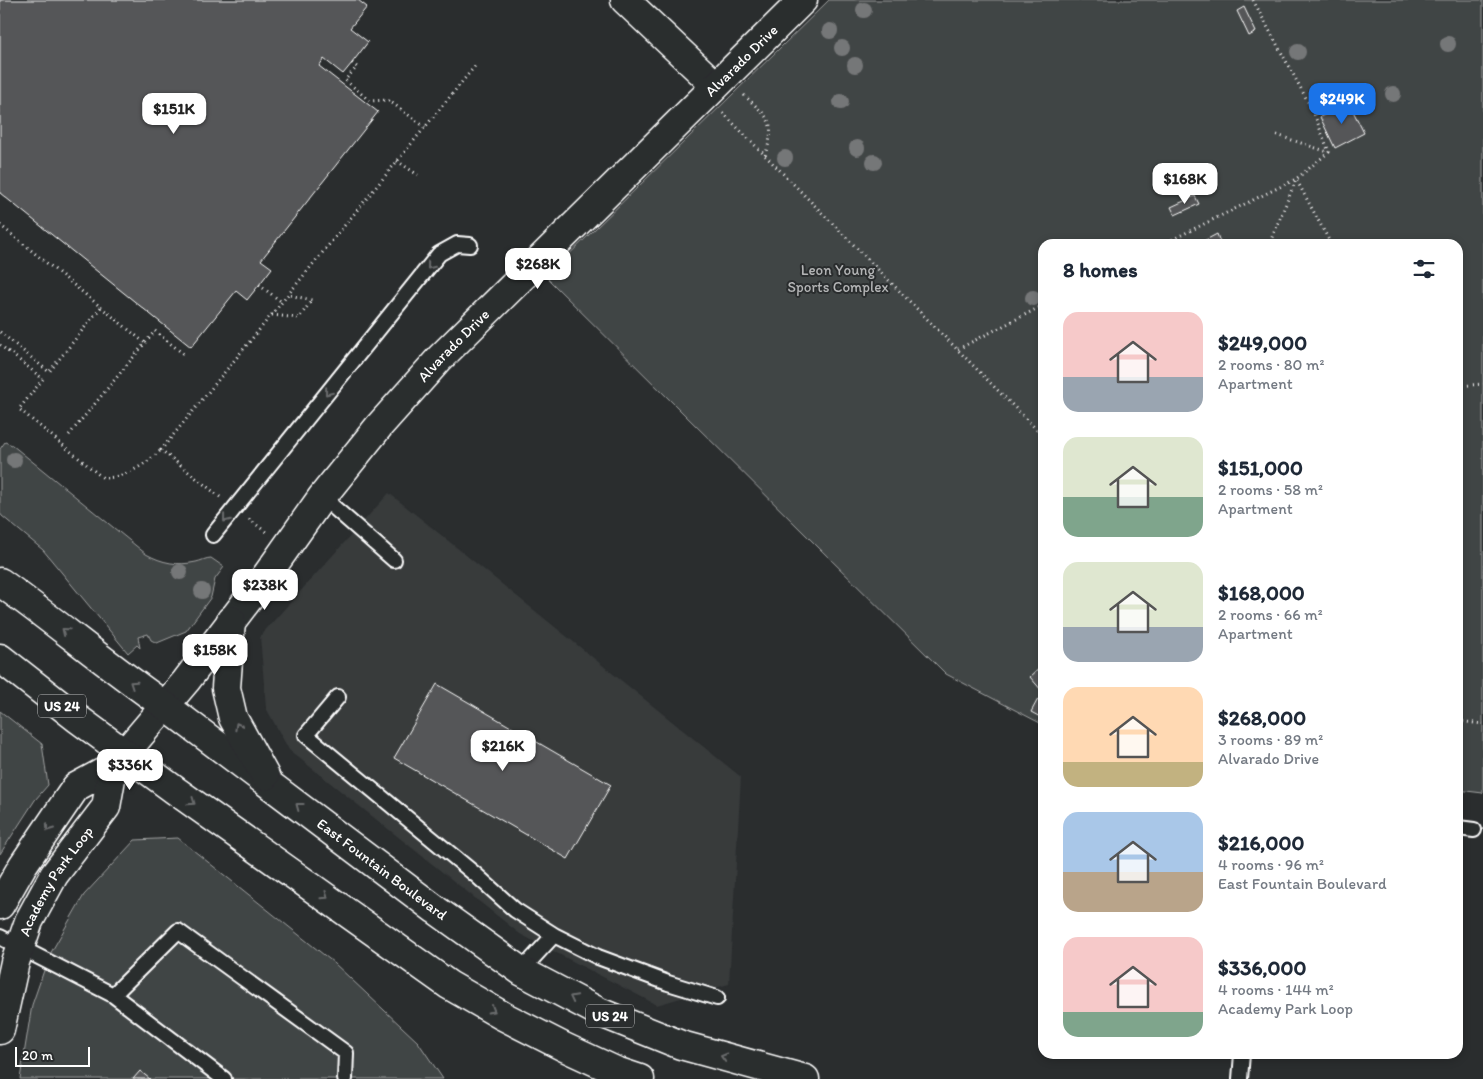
<!DOCTYPE html>
<html lang="en">
<head>
<meta charset="utf-8">
<style>
	body { margin:0; font-family:Itim,sans-serif; background:#f6f6f7; color:#1f2937; height:100vh; display:flex; flex-direction:column; font-size:19px; white-space:nowrap }
	* { box-sizing:border-box; margin:0 }
	p { font-size:16px; color:#747a83 }
	.icon { flex:none; width:28px; height:28px; fill:none; stroke:currentColor; stroke-width:2; stroke-linecap:round; stroke-linejoin:round }
	.map { position:relative; flex:1; overflow:hidden }
	.side { position:absolute; left:1038px; top:239px; width:425px; height:820px; display:flex; flex-direction:column; background:#fff; border-radius:15px; box-shadow:0 2px 8px #0003 }
	.side>* { flex:none }
	.scale { position:absolute; left:15px; bottom:12px; width:75px; box-sizing:border-box; padding-left:5px; border:2px solid #fff; border-top:0; font-size:14px; line-height:18px; white-space:nowrap; color:#fff; -webkit-text-stroke:4px #2a2d2e; paint-order:stroke }
	.price { position:absolute; translate:-50% -42px; padding:0 11px; border-radius:10px; background:#fff; color:#222; font-size:16px; line-height:32px; filter:drop-shadow(0 1px 2px #0008) }
	.price::after { content:''; position:absolute; left:50%; top:30px; width:15px; height:11px; margin-left:-8px; background:inherit; clip-path:polygon(0 0,100% 0,50% 100%) }
	.price.active { background:#1a73e8; color:#fff }
	ul { padding:0; list-style:none }
	li { display:flex; align-items:center; gap:15px; height:125px; padding:0 25px }
	li span { display:grid; place-items:center; flex:none; width:140px; height:100px; border-radius:15px; color:#555 }
	li>.icon { margin-inline-start:auto }
	span .icon { width:60px; height:60px; fill:#fffc; stroke-width:1 }
	li b { font-size:21px }
	h2 { display:flex; justify-content:space-between; align-items:center; height:60px; padding:0 25px; font-size:21px }
	.map>svg:first-child { display:block }
</style>
</head>
<body>
<div class="map">
<svg width="1483" height="1079" viewBox="0 0 1483 1079">
	<rect width="100%" height="100%" fill="#2a2d2e"/>
	<filter id="ink" filterUnits="userSpaceOnUse"><feTurbulence type="fractalNoise" baseFrequency=".02" numOctaves="2"/><feDisplacementMap in="SourceGraphic" scale="10" xChannelSelector="R" yChannelSelector="G"/><feConvolveMatrix kernelMatrix="1 2 1 2 8 2 1 2 1" color-interpolation-filters="sRGB"/></filter>
	<g filter="url(#ink)">
		<path fill="#373a3b" d="M389,493L741,777L729,984L657,1005L520,934L289,750L266,708L260,636Z"/>
		<path fill="#414445" stroke="#a0a2a2" d="M829,0H1483V793L1458,790V244H1042V724L946,674L546,277Z
			M5,442L12,445L146,554C162,563 178,566 196,562C201,561 206,558 211,558L224,567L215,579L211,597L186,631L157,643L151,640L148,634L138,637L140,648L137,645L128,653L43,550L2,516L0,513V449Z
			M0,711L42,744L48,785L35,800L0,854Z
			M178,838L334,963L418,1042L443,1079H20L32,1005L49,956L84,895L135,840Z"/>
		<path fill="#555758" stroke="#fff" d="M0,0H358L367,7L350,28L368,42L352,63L343,74L324,59L319,66L378,112L261,260L272,268L259,285L247,300L236,291L191,347L0,193Z
			M1244,7L1256,32L1249,36L1237,11Z
			M1349,103L1364,133L1335,148L1320,117Z
			M1195,196L1199,204L1175,215L1171,207Z
			M1217,234L1220,242L1216,244H1198Z
			M1042,666V691L1030,677Z
			M437,684L611,785L568,859L394,758Z
			M1038,699L1042,701V718L1031,712Z
			M140,1071L150,1079H133Z"/>
		<g fill="none" stroke-linecap="round" stroke-linejoin="round">
			<defs>
				<path id="lane" d="M322,497L394,560
					M213,535L439,254L457,244L470,245
					M338,697L306,735L476,875L515,910L554,935
					M1458,828L1474,830
					M0,937L113,995L178,931L346,1053L345,1079
					M521,971L554,935L598,957L668,983L717,998
					M113,995L224,1079
					M1240,1079L1242,1054"/>
				<path id="street" d="M625,0L715,85"/>
				<g id="secondary">
					<path id="s1" d="M0,905L23,865L76,787L113,767L186,681L266,576L322,497L380,425L440,358L803,0"/>
					<path id="s2" d="M0,1030L15,962L29,921L54,875L106,807L113,767"/>
				</g>
				<g id="highway">
					<path id="s3" d="M0,582C56,622 108,666 164,705L436,910L521,971L599,1012L681,1045L805,1079"/>
					<path d="M231,620L226,688L233,718L265,776"/>
					<path d="M0,658L78,719L176,791L449,985L503,1016L564,1047L616,1071L640,1079"/>
				</g>
			</defs>
			<use href="#lane" stroke="#fff" stroke-width="18"/>
			<use href="#street" stroke="#fff" stroke-width="31"/>
			<use href="#secondary" stroke="#fff" stroke-width="31"/>
			<use href="#highway" stroke="#fff" stroke-width="31"/>
			<path stroke="#fff" stroke-width="3" stroke-dasharray="1 4" stroke-linecap="butt" d="M1253,0L1313,111L1329,152L1296,179L1331,244
				M352,63L357,67L345,80L370,101L388,100L425,127
				M744,95C769,119 777,120 765,156
				M723,113L1042,435
				M1277,135L1328,152
				M397,161L418,175
				M0,225L145,343
				M1270,242L1296,180
				M1163,244L1296,179
				M259,285L282,302
				M272,315L299,318L312,300L289,295
				M0,332L49,372L101,307
				M0,345L43,379L19,409L103,478C125,478 145,465 161,450
				M958,349L1042,306
				M1458,386L1483,384
				M69,435L155,331L186,356
				M220,497L161,450L475,66
				M249,519L266,532
				M1458,721L1483,724"/>
			<use href="#lane" stroke="#2a2d2e" stroke-width="14"/>
			<use href="#street" stroke="#2a2d2e" stroke-width="28"/>
			<use href="#secondary" stroke="#2a2d2e" stroke-width="28"/>
			<use href="#highway" stroke="#2a2d2e" stroke-width="28"/>
		</g>
		<g fill="#757778">
			<circle cx="864" cy="10" r="8"/>
			<circle cx="830" cy="31" r="8"/>
			<circle cx="1448" cy="44" r="8"/>
			<circle cx="842" cy="48" r="8"/>
			<circle cx="1298" cy="52" r="8"/>
			<circle cx="855" cy="65" r="8"/>
			<circle cx="1393" cy="94" r="8"/>
			<circle cx="841" cy="102" r="8"/>
			<circle cx="857" cy="148" r="8"/>
			<circle cx="785" cy="158" r="8"/>
			<circle cx="874" cy="162" r="8"/>
			<circle cx="1033" cy="298" r="8"/>
			<circle cx="14" cy="460" r="8"/>
			<circle cx="180" cy="572" r="8"/>
			<circle cx="202" cy="591" r="8"/>
		</g>
		<defs><path id="oneway-chevron" d="M-2-3.5L2.5 0L-2 3.5" fill="none" stroke-width="1.6" stroke-linecap="round" stroke-linejoin="round" transform="scale(1.25)"/></defs>
		<g stroke="#6a6c6d">
			<use href="#oneway-chevron" transform="translate(430 266) rotate(129)"/>
			<use href="#oneway-chevron" transform="translate(328 392) rotate(129)"/>
			<use href="#oneway-chevron" transform="translate(226 519) rotate(128)"/>
			<use href="#oneway-chevron" transform="translate(65 631) rotate(-141)"/>
			<use href="#oneway-chevron" transform="translate(133 684) rotate(-146)"/>
			<use href="#oneway-chevron" transform="translate(238 726) rotate(-119)"/>
			<use href="#oneway-chevron" transform="translate(192 802) rotate(35)"/>
			<use href="#oneway-chevron" transform="translate(299 806) rotate(-143)"/>
			<use href="#oneway-chevron" transform="translate(49 828) rotate(125)"/>
			<use href="#oneway-chevron" transform="translate(325 896) rotate(35)"/>
			<use href="#oneway-chevron" transform="translate(573 998) rotate(-153)"/>
			<use href="#oneway-chevron" transform="translate(492 1010) rotate(30)"/>
			<use href="#oneway-chevron" transform="translate(724 1057) rotate(-164)"/>
		</g>
	</g>
	<g text-anchor="middle" stroke-width="4" stroke-linejoin="round" paint-order="stroke">
		<g fill="#2a2d2e" stroke="#bfc0c0" stroke-width="1">
			<rect x="38" y="694.5" width="48" height="23" rx="4"/>
			<rect x="586" y="1004.5" width="48" height="23" rx="4"/>
		</g>
		<g font-size="14" font-weight="bold" fill="#fff">
			<text x="62" y="711">US 24</text>
			<text x="610" y="1021">US 24</text>
		</g>
		<g font-size="15" fill="#fff" stroke="#2a2d2e">
			<text dy="5" stroke="none"><textPath href="#s1" startOffset="1130">Alvarado Drive</textPath></text>
			<text dy="5" stroke="none"><textPath href="#s1" startOffset="725">Alvarado Drive</textPath></text>
			<text dy="5" stroke="none"><textPath href="#s3" startOffset="478">East Fountain Boulevard</textPath></text>
			<text dy="5" stroke="none"><textPath href="#s2" startOffset="161">Academy Park Loop</textPath></text>
		</g>
		<g font-size="15" fill="#b3b4b5" stroke="#2a2d2e">
			<text x="838" y="275">Leon Young<tspan x="838" dy="17">Sports Complex</tspan></text>
		</g>
	</g>
</svg>
<div class="scale">20 m</div>
<b class="price active" style="left:1342px;top:125px">$249K</b>
<b class="price" style="left:174px;top:135px">$151K</b>
<b class="price" style="left:1185px;top:205px">$168K</b>
<b class="price" style="left:538px;top:290px">$268K</b>
<b class="price" style="left:265px;top:611px">$238K</b>
<b class="price" style="left:215px;top:676px">$158K</b>
<b class="price" style="left:503px;top:772px">$216K</b>
<b class="price" style="left:130px;top:791px">$336K</b>
<section class="side">
<h2>8 homes<svg class="icon" aria-label="filters" viewBox="0 0 24 24"><path d="M4 7h16M4 17h16"/><circle cx="9" cy="7" r="2"/><circle cx="15" cy="17" r="2"/></svg></h2>
<ul>
<li><span style="background:linear-gradient(#f6c9c9 65%,#9aa5b1 0)"><svg class="icon" aria-label="home" viewBox="0 0 24 24"><path d="M3 11l9-7 9 7M6 9v11h12V9"/></svg></span><div><b>$249,000</b><p>2 rooms · 80 m²</p><p>Apartment</p></div></li>
<li><span style="background:linear-gradient(#dfe7d0 60%,#7fa58c 0)"><svg class="icon" aria-label="home" viewBox="0 0 24 24"><path d="M3 11l9-7 9 7M6 9v11h12V9"/></svg></span><div><b>$151,000</b><p>2 rooms · 58 m²</p><p>Apartment</p></div></li>
<li><span style="background:linear-gradient(#dfe7d0 65%,#9aa5b1 0)"><svg class="icon" aria-label="home" viewBox="0 0 24 24"><path d="M3 11l9-7 9 7M6 9v11h12V9"/></svg></span><div><b>$168,000</b><p>2 rooms · 66 m²</p><p>Apartment</p></div></li>
<li><span style="background:linear-gradient(#ffd9b3 75%,#c2b280 0)"><svg class="icon" aria-label="home" viewBox="0 0 24 24"><path d="M3 11l9-7 9 7M6 9v11h12V9"/></svg></span><div><b>$268,000</b><p>3 rooms · 89 m²</p><p>Alvarado Drive</p></div></li>
<li><span style="background:linear-gradient(#a9c7e8 60%,#b9a48a 0)"><svg class="icon" aria-label="home" viewBox="0 0 24 24"><path d="M3 11l9-7 9 7M6 9v11h12V9"/></svg></span><div><b>$216,000</b><p>4 rooms · 96 m²</p><p>East Fountain Boulevard</p></div></li>
<li><span style="background:linear-gradient(#f6c9c9 75%,#7fa58c 0)"><svg class="icon" aria-label="home" viewBox="0 0 24 24"><path d="M3 11l9-7 9 7M6 9v11h12V9"/></svg></span><div><b>$336,000</b><p>4 rooms · 144 m²</p><p>Academy Park Loop</p></div></li>
</ul>
</section>
</div>
</body>
</html>
